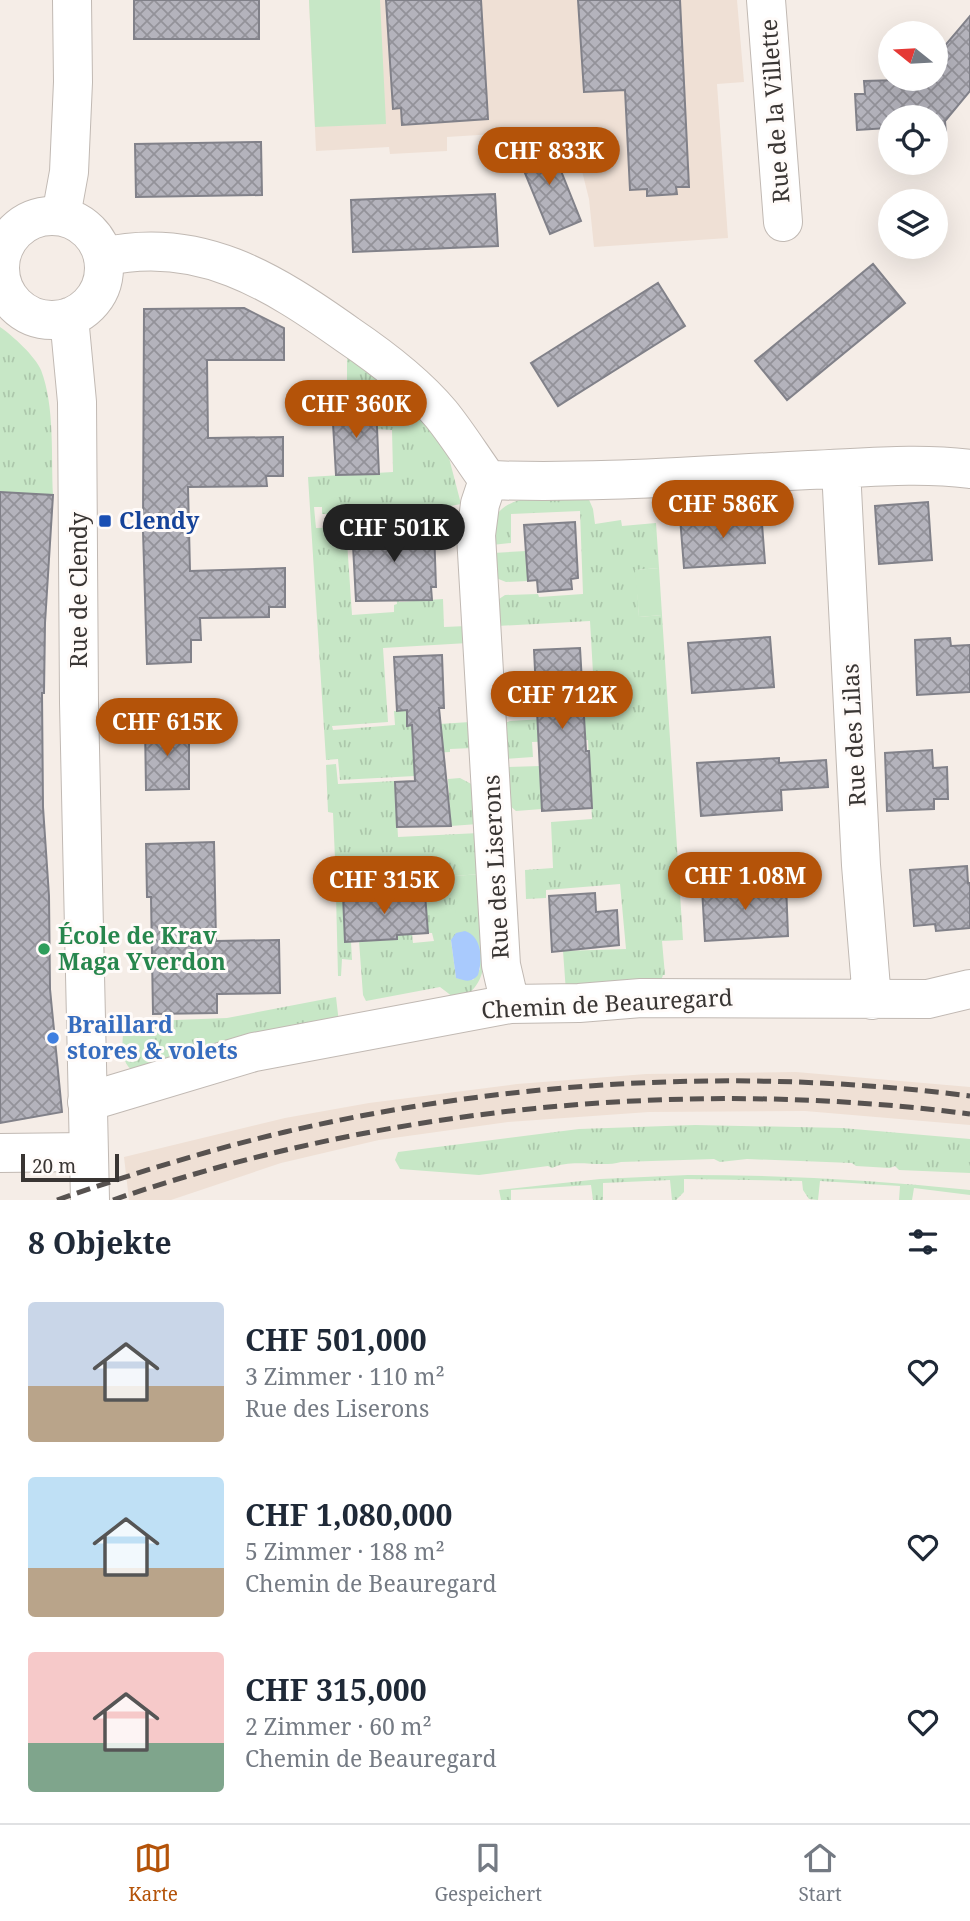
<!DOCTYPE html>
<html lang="de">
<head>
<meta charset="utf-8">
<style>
	body { margin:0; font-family:"Noto Serif",serif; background:#f2f2f3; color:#1f2937; height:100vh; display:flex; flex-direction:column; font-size:26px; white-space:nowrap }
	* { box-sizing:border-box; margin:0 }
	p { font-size:23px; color:#747a83 }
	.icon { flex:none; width:38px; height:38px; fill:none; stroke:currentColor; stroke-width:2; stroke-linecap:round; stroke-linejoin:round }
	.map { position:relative; height:1200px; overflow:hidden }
	.details { display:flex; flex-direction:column; background:#fff; flex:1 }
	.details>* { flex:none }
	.needle { width:46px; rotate:288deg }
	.controls { position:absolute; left:878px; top:21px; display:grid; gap:14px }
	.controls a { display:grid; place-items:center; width:70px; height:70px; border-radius:50%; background:#fff; box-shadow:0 7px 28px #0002; font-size:35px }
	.scale { position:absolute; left:21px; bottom:18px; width:98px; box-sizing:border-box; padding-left:7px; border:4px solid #393533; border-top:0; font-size:19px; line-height:24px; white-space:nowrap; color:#393533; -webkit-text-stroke:5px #fffbf9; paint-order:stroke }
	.price { position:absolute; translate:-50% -60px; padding:0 16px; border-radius:24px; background:#b45309; color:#fff; font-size:23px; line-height:46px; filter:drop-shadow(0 2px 4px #0008) }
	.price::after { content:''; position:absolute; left:50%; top:42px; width:21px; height:16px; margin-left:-10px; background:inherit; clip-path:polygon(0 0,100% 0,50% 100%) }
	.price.current { background:#222; color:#fff }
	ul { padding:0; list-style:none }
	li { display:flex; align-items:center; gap:21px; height:175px; padding:0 28px }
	li span { display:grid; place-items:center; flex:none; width:196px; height:140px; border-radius:7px; color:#555 }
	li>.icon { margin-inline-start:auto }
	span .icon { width:84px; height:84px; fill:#fffc; stroke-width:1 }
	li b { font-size:30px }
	h2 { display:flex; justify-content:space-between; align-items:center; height:84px; padding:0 28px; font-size:30px }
	.dock { display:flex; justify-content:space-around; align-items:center; height:98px; border-top:2px solid #e0e1e3; background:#fff; font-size:19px; color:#747a83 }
	.dock a { display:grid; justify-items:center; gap:4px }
	.dock .current { color:#b45309 }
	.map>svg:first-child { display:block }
</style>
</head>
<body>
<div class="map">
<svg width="970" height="1200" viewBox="0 0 970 1200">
	<defs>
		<pattern id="grass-tufts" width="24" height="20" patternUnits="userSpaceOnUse" patternTransform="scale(1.75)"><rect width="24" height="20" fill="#c7e7c6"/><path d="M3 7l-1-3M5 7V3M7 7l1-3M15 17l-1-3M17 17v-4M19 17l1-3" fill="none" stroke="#acc7ab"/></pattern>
		<pattern id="building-cross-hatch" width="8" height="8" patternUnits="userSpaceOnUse" patternTransform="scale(1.75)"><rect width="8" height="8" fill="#b4b3bc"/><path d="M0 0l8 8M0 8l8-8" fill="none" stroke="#939299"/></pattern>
	</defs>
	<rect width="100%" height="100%" fill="#f5ede7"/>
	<path fill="#efe0d5" d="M309,0H737L744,82L717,84L728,238L594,247L589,199L577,151L567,134L558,130L447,137V151L390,154L389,147L316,151Z
		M796,1072L970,1087V1125L805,1111L649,1112L508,1122L379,1140L281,1163L171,1200H129L124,1157L285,1118L369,1103L517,1084L646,1074Z"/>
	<path fill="url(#grass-tufts)" fill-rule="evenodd" d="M0,327C13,336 35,356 41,370C55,406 51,457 53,495L0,492Z
		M347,356L422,417L448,454L461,504L434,509L437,518L393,522L392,519L334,522L333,514H322V507H314L316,528L346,527L352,615L394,612V605L397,604L396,590H399V602L443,599L444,627L467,626L468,643L383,648L388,722L332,726L333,730L395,725L394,711L407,710L408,726L470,722L473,748L450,749V752L414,754L415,776L340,780L338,759L326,760L308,477L393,472L392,430L377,429L332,406L328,393H347Z
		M587,495L593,509L595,524L621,520L622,526L656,523L659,568L636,570L639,617L662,615L683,940L662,941L665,975H663L659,987L566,992L563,951L626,949L620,884L546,890V898L526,899L525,870L553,868L551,822L592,819L588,740L532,742L533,757L506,759L505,723L510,721L576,717V710L595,708L590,621L497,626L496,601L505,595L538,594L539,597L583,594L580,511L511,514V543L492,545C492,538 492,530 493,523C502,490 561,496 587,495Z
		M526,551L528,581L506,582L496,578L493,553Z
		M521,676L535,677L536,705L502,707L501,677Z
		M336,764L338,784L395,781L398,837L479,833L481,874L453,876L483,911C484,944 494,985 457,1000L440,987L366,1001L363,995L359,941L397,939V935L412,934L413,943L434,941L432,933H428L425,883L362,890L361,881L336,882L333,813L328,812L326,765ZM451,940L479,948L480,969L473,980L456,978Z
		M540,766L542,809L516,811L509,805L507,767Z
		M460,778L477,787L478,824L451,826L448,779Z
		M336,895H343L345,942H351L352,960L342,959L341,976H338Z
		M336,997L339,1023L134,1072C118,1061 123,1040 124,1022L227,1018Z
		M695,1125L842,1128L970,1139V1173L899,1170L895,1166L890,1168L856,1166L852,1163L747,1159L720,1162L714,1159L621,1162C600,1168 573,1158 552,1168L548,1166L479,1175L400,1169L395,1160L398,1152L579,1129Z
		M688,1175C782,1175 876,1180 970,1190V1195L914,1188L912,1200H899L900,1186L820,1181L818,1200L809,1199L803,1190L802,1181L684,1179V1192L676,1200H672L670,1180L603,1183V1200H593L591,1185L511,1190V1200H501L499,1190L600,1179Z"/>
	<path fill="#c7e7c6" d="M309,0H380L386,124L315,127Z
		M659,568L662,615L639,617L635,570Z
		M481,874L483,911L456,913L453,876Z"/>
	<path fill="#a9cafd" d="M465,931C482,936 483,960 478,975C471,983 466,981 456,978L451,940L456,933Z"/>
	<path fill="url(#building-cross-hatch)" stroke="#818189" stroke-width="2" d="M134,0H259V39H134Z
		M386,0H481L488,119L402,125L401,108L393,109Z
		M578,0H680L689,187H676L677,194L647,196V189L630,190L625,90L584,92Z
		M970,16V91L945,121L946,134L936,135V117H891V131L888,128L857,130L855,94H865L864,81L936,79V56Z
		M261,142L262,195L136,197L135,144Z
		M551,146L581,221L550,234L515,149Z
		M495,194L498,246L353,252L351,200Z
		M873,264L905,303L787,400L755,361Z
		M658,283L685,326L558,406L531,363Z
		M244,308L284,328V360H207L208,438L283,437V476H266L267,486L188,487L190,571L285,568V607H269V617L200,618L201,640H191V662L147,664L143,531L144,309Z
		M376,404L379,474L336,475L332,406Z
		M0,492L53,495L45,623L44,693H42L43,807L49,896L50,989L62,1112L0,1123Z
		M928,502L932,560L879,564L875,506Z
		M761,511L765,563L684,568L680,517Z
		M575,522L578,578L571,579L572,589L538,592L537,580L528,581L524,525Z
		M381,526V532L434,529L436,587H431L432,600L356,601L352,527Z
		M770,637L774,687L692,693L688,643Z
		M950,638L951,646L970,645V692L917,695L915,640Z
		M580,648L586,751H589L592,808L542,811L534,650Z
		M442,655L444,708H439L451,826L397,827L395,782L415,781L412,725L407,726V710L397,711L394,657Z
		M145,726H189V789L146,790Z
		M932,750L933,768L947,767L948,799H934V809L887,811L885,753Z
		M779,758V763L826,760L828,787L781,790L782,810L701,816L697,763Z
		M214,842L216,941L279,940L280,993L217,994V1013L153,1014L151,897H147L146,844Z
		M967,866L968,883H970V928L936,931L935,924L914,926L910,870Z
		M786,883L788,936L705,941L702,888Z
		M394,892V896L425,894L428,933L397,935V939L345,942L343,895Z
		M595,893L596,912L617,910L619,945L552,952L549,896Z"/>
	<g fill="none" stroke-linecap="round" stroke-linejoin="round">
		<defs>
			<path id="minor" d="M766,0L783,222
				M61,216L69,172L73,82L72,0
				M103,257C199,235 272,281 348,335C382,358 415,383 441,414C458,435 472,458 488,480C595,484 702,475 809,470C862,468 918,462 970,469
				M841,469L861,865L872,1000
				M488,480L480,504L476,535L501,965L510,1004
				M87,1102L254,1052L510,1004L579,1003L641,998L928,999L970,989
				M0,1153L88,1152"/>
			<path id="major" d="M0 268a52 52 0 1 1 104 0a52 52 0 1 1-104 0Z
				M69,317L77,402L79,703L90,1200"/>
		</defs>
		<use href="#minor" stroke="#c1b9b3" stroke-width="40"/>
		<use href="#major" stroke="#c1b9b3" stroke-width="40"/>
		<use href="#minor" stroke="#fff" stroke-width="38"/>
		<use href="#major" stroke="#fff" stroke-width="38"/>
		<path stroke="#575250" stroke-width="5" stroke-dasharray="14 7" stroke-linecap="butt" d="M57,1200C132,1174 208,1150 285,1132C508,1080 743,1067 970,1096
			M113,1200C382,1107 688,1077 970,1114"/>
	</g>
	<rect fill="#1a4fb4" stroke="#fffbf9" stroke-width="2.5" x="98" y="514" width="14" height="14" rx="3.5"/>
	<circle fill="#2e9e5b" stroke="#fffbf9" stroke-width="2.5" cx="44" cy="949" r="7"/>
	<circle fill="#3f7fe0" stroke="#fffbf9" stroke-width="2.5" cx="53" cy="1038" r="7"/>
	<g text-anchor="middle" stroke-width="6" stroke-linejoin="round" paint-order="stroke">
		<g font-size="23" fill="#393533" stroke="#fffbf9">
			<text transform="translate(775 111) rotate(-94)" y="8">Rue de la Villette</text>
			<text transform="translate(79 590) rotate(-90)" y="8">Rue de Clendy</text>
			<text transform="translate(854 735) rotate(-93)" y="8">Rue des Lilas</text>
			<text transform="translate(496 867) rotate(-93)" y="8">Rue des Liserons</text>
			<text transform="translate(607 1004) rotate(-3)" y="8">Chemin de Beauregard</text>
		</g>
		<g font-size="23" font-weight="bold" fill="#164399" stroke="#fffbf9" text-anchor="start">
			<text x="119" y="529">Clendy</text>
		</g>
		<g font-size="23" font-weight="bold" fill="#27864d" stroke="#fffbf9" text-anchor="start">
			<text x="58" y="944">École de Krav<tspan x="58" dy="26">Maga Yverdon</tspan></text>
		</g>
		<g font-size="23" font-weight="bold" fill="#366cbe" stroke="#fffbf9" text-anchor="start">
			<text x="67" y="1033">Braillard<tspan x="67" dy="26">stores &amp; volets</tspan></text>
		</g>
	</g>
</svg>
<div class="controls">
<a><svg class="needle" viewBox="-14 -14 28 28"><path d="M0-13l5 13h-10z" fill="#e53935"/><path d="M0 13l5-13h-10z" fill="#747a83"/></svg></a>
<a><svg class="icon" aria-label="locate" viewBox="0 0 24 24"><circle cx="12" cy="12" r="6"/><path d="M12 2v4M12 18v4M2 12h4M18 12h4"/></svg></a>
<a><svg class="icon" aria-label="layers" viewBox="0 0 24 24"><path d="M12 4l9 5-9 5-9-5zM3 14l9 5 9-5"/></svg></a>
</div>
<div class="scale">20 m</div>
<b class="price" style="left:549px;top:187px">CHF 833K</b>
<b class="price" style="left:356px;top:440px">CHF 360K</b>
<b class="price" style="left:723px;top:540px">CHF 586K</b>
<b class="price current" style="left:394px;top:564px">CHF 501K</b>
<b class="price" style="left:562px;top:731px">CHF 712K</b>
<b class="price" style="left:167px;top:758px">CHF 615K</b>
<b class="price" style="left:745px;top:912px">CHF 1.08M</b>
<b class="price" style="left:384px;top:916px">CHF 315K</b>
</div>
<section class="details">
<h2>8 Objekte<svg class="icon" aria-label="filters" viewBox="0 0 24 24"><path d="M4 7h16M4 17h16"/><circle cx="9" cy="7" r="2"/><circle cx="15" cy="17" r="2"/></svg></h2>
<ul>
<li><span style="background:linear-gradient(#c9d6e8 60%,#b9a48a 0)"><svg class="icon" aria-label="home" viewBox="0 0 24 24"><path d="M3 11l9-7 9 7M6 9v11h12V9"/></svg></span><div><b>CHF 501,000</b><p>3 Zimmer · 110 m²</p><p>Rue des Liserons</p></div><svg class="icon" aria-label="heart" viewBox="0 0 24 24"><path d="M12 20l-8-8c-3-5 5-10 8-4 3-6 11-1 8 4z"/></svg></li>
<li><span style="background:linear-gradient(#bfe0f5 65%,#b9a48a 0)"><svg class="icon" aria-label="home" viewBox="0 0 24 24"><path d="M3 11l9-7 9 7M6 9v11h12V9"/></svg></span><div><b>CHF 1,080,000</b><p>5 Zimmer · 188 m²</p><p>Chemin de Beauregard</p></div><svg class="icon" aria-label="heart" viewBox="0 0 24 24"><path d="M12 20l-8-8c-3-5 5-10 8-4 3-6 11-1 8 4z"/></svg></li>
<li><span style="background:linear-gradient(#f6c9c9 65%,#7fa58c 0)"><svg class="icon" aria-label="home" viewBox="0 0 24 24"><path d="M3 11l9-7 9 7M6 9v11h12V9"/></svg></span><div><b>CHF 315,000</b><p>2 Zimmer · 60 m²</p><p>Chemin de Beauregard</p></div><svg class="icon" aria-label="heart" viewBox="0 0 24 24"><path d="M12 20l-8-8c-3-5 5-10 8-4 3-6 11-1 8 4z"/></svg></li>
</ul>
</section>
<nav class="dock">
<a class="current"><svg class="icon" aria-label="map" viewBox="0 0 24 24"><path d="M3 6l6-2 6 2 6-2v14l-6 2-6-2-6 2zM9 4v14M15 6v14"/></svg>Karte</a>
<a><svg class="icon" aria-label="saved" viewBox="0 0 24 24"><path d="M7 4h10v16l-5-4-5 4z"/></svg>Gespeichert</a>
<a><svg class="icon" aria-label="home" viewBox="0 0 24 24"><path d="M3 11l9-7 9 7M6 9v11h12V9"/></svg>Start</a>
</nav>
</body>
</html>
